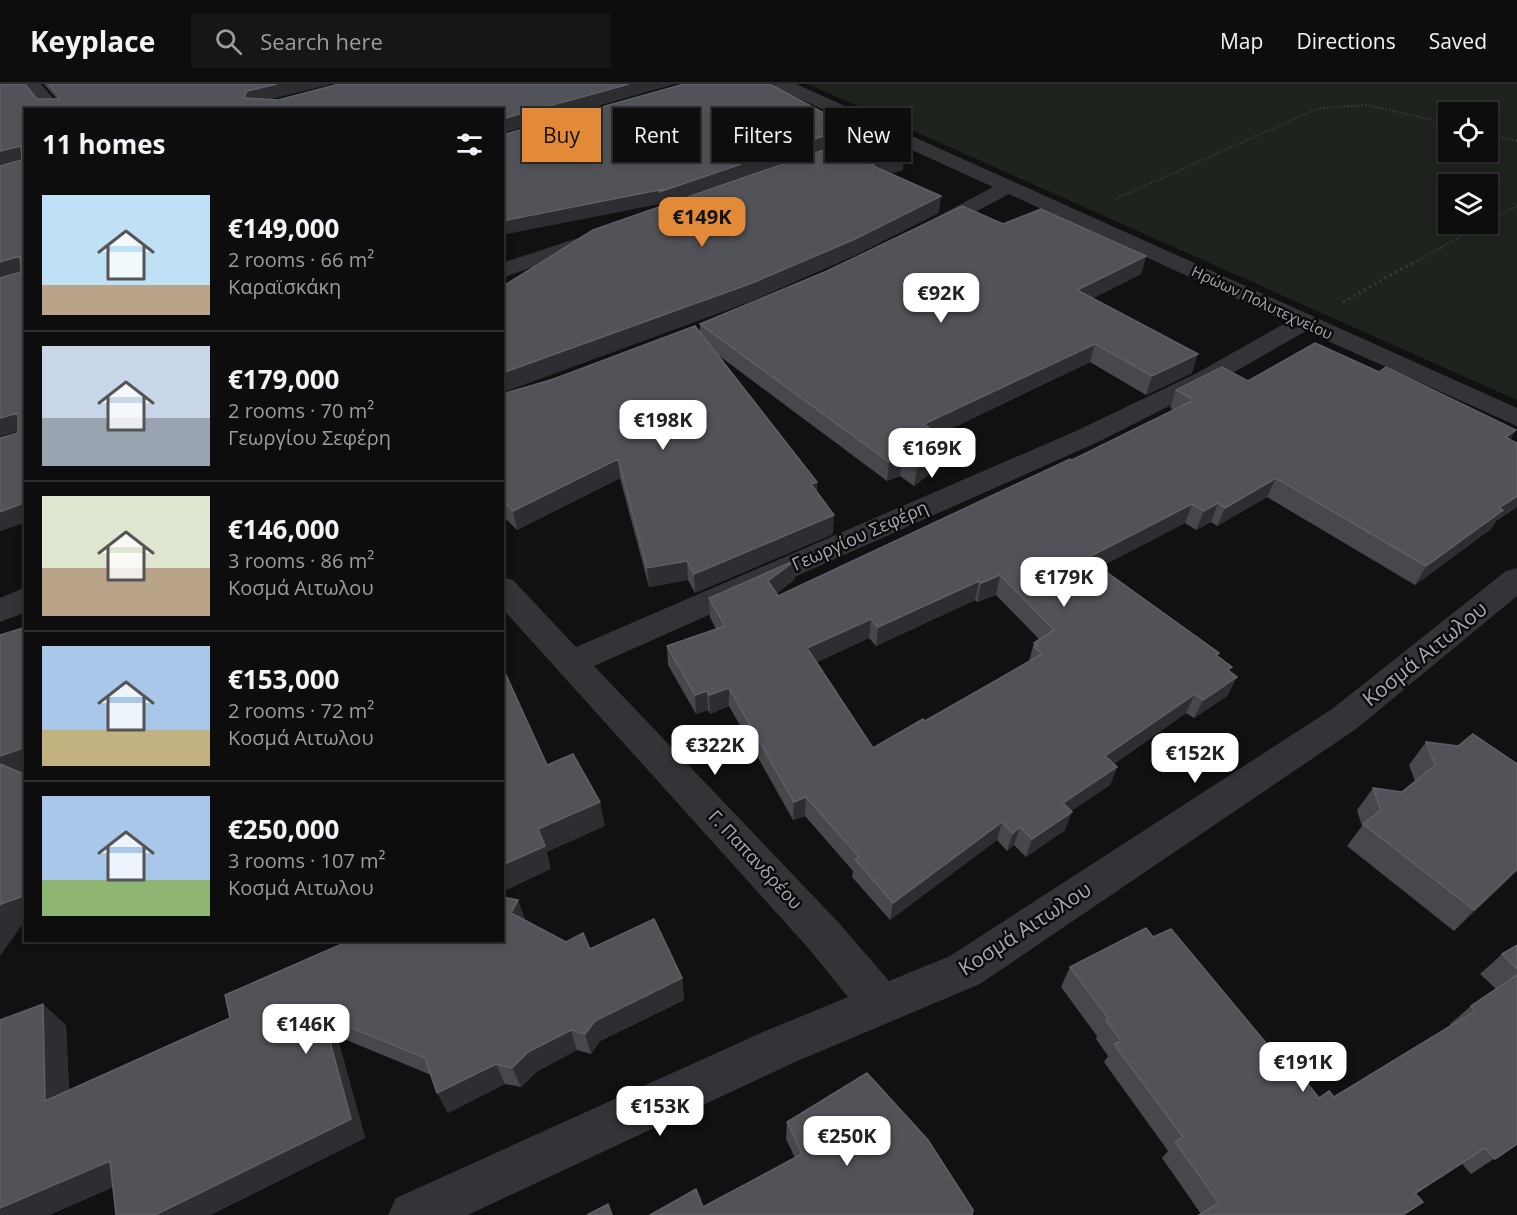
<!DOCTYPE html>
<html lang="en">
<head>
<meta charset="utf-8">
<style>
	body { margin:0; font-family:"Open Sans",sans-serif; background:#161617; color:#f1f3f6; height:100vh; display:flex; flex-direction:column; font-size:22px; white-space:nowrap }
	* { box-sizing:border-box; margin:0 }
	p { font-size:20px; color:#9a9c9e }
	.icon { flex:none; width:33px; height:33px; fill:none; stroke:currentColor; stroke-width:2; stroke-linecap:round; stroke-linejoin:round }
	.map { position:relative; flex:1; overflow:hidden }
	.side { position:absolute; left:24px; top:24px; width:480px; height:834px; display:flex; flex-direction:column; background:#0d0d0e; border-radius:0px; box-shadow:0 3px 9px #0003,0 0 0 2px #2d2d2e }
	.side>* { flex:none }
	.guide { position:absolute; left:522px; top:24px; width:570px; height:54px; display:flex; gap:12px }
	.controls { position:absolute; left:1438px; top:18px; display:grid; gap:12px }
	.controls a { display:grid; place-items:center; width:60px; height:60px; border-radius:0px; background:#0d0d0e; box-shadow:0 3px 9px #0003,0 0 0 2px #2d2d2e; font-size:30px }
	.price { position:absolute; translate:-50% -51px; padding:0 14px; border-radius:12px; background:#fff; color:#222; font-size:20px; line-height:39px; filter:drop-shadow(0 2px 3px #0008) }
	.price::after { content:''; position:absolute; left:50%; top:36px; width:18px; height:14px; margin-left:-9px; background:inherit; clip-path:polygon(0 0,100% 0,50% 100%) }
	.price.on { background:#e28a38; color:#111 }
	ul { padding:0; list-style:none }
	li { display:flex; align-items:center; gap:18px; height:150px; padding:0 18px }
	li+li { border-top:2px solid #2d2d2e }
	li span { display:grid; place-items:center; flex:none; width:168px; height:120px; border-radius:0px; color:#555 }
	li>.icon { margin-inline-start:auto }
	span .icon { width:72px; height:72px; fill:#fffc; stroke-width:1 }
	li b { font-size:26px }
	h2 { display:flex; justify-content:space-between; align-items:center; height:72px; padding:0 18px; font-size:26px }
	.pill { padding:0 21px; border-radius:0px; background:#0d0d0e; box-shadow:0 3px 9px #0003,0 0 0 2px #2d2d2e; font-size:21px; line-height:54px }
	.pill.on { background:#e28a38; color:#111 }
	header { display:flex; align-items:center; gap:36px; box-sizing:border-box; height:84px; padding:0 30px; background:#0d0d0e; border-bottom:2px solid #2d2d2e }
	header strong { font-size:28px }
	nav { display:flex; gap:33px; margin-inline-start:auto; font-size:21px }
	.search { width:420px; height:54px; background:#161617; display:flex; align-items:center; gap:15px; box-sizing:border-box; padding:0 21px; border-radius:0px; color:#9a9c9e; font-size:22px }
	.map>svg:first-child { display:block }
</style>
</head>
<body>
<header>
<strong>Keyplace</strong>
<div class="search"><svg class="icon" aria-label="search" viewBox="0 0 24 24"><circle cx="10" cy="10" r="6"/><path d="M15 15l6 6"/></svg>Search here</div>
<nav><a>Map</a><a>Directions</a><a>Saved</a></nav>
</header>
<div class="map">
<svg width="1517" height="1131" viewBox="0 0 1517 1131">
	<rect width="100%" height="100%" fill="#111112"/>
	<path fill="#1e241d" fill-rule="evenodd" d="M808,0H1517V316ZM1449,28H1488V68H1449ZM1449,100H1488V140H1449Z"/>
	<g fill="none" stroke-linecap="round" stroke-linejoin="round">
		<path stroke="#383b3d" stroke-width="2" stroke-dasharray="1.5 2" stroke-linecap="butt" d="M1488,50L1517,57
			M1115,115L1319,24L1368,21L1449,40
			M1488,137L1517,122
			M1410,181L1483,140"/>
		<path stroke="#383b3d" stroke-width="3" stroke-dasharray="2 4" stroke-linecap="butt" d="M1343,218L1412,179"/>
		<path fill="#323437" fill-rule="evenodd" d="M24,0H41L63,26H45Z
			M774,0H796L1517,324V342L1306,247L1215,299L1096,359L594,582L839,839L889,897L950,872L1332,625L1506,487L1517,484V512L1356,645L980,900L795,978L468,1131H388L396,1114L763,948L848,913L809,865L502,524V493L513,496L576,563L1076,347L1197,289L1287,238L1009,110L934,150L927,152L920,150L917,146L920,142L993,103L776,4Z
			M602,146L609,148L613,152L609,156L502,194V179Z
			M26,503V528L0,538V514Z"/>
	</g>
	<path fill="#47484d" fill-rule="evenodd" d="M0,0H25L37,15H57L44,0H331L270,15L278,16L339,0H674L502,49V26H26V438L0,447V354L18,349V347L0,352V194L3,193L0,194Z
		M1003,140L1146,172L1141,190L1093,214L1192,289L1146,311L1090,278L938,351L946,377L914,402L900,392L887,397L718,271L817,398V408L833,450L695,509L688,496L649,503L620,394L517,446L502,431V310L700,249V240Z
		M1248,297L1510,355L1517,359V423L1496,437L1491,445L1415,501L1267,413L1217,442L1211,438L1196,446L1185,439L1100,483L1219,569L1217,573L1230,587L1237,593L1227,612L1194,634L1186,629L1114,680L1117,683L1110,701L1071,727L1065,746L1026,773L1014,761L1007,767L997,756L890,836L852,793L853,787L805,732L793,736L729,622L710,630L708,626L696,630L668,581L667,562L716,545L710,533L709,514L795,495L776,510L778,512L1072,376L1173,326L1170,324L1176,306ZM996,511L1039,555L1034,559L1029,577L925,637L873,664L817,578L869,554L876,562L975,516L977,518Z
		M1426,658L1517,787L1454,847L1347,762L1362,742L1357,726L1373,704L1402,708L1415,697L1409,681Z
		M518,816L525,836L566,858L682,894L684,916L600,957L591,970L577,966L536,988L521,1003L505,1000L448,1029L431,991L337,952L365,1054L210,1131H116L113,1103L49,1131H0L66,941L69,1007Z
		M1153,853L1291,989L1319,1014L1334,1013L1451,942L1450,940L1471,922L1496,905L1480,890L1502,870L1517,861V1060L1471,1090L1462,1080L1416,1110L1201,1130L1162,1074L1168,1067L1104,978L1108,972L1096,955L1097,952L1061,903L1070,883Z
		M787,1038L928,1056L703,1123L795,1074L786,1055Z"/>
	<path fill="#2d2e31" d="M277,0H331L251,20L244,14L247,7Z
		M629,0H674L502,49V35Z
		M850,43L849,56L660,122V120L502,151V137Z
		M21,62L26,76L0,82V67Z
		M904,69L903,86L870,97L871,81Z
		M941,112L939,129L854,172L752,217L502,309V289Z
		M20,172L26,187L0,194V178Z
		M1146,172L1141,190L1073,224L1077,206Z
		M1095,260L1090,278L921,359L924,340Z
		M1198,270L1192,289L1146,311L1152,292Z
		M18,329L26,345L0,352V334Z
		M1516,346L1504,365L1505,353Z
		M949,358L946,377L914,402L917,383Z
		M902,373L900,392L887,397L889,378Z
		M618,375L620,394L517,446L513,427Z
		M1276,394L1267,413L1217,442L1225,424Z
		M817,398L816,417L811,400Z
		M1517,412V423L1496,437L1491,445L1415,501L1426,482L1499,424Z
		M26,418V438L0,447V428Z
		M1218,419L1211,438L1196,446L1204,427Z
		M1192,420L1185,439L1081,493L1087,474Z
		M834,431L833,450L695,509L694,490Z
		M796,476L795,495L768,516V497Z
		M687,477L688,496L649,503L647,484Z
		M1000,491L996,511L977,518L981,499Z
		M979,497L975,516L876,562L878,543Z
		M871,535L869,554L806,583L807,564Z
		M1237,593L1227,612L1194,634L1203,616Z
		M729,604V622L710,630L709,611Z
		M707,607L708,626L696,630L695,611Z
		M1195,610L1186,629L1098,691L1105,672Z
		M26,663V692L0,689V672Z
		M1117,683L1110,701L1056,737L1063,719Z
		M806,713L805,732L793,736L794,718Z
		M600,718L605,742L547,768L551,785L502,808V781L538,745Z
		M1072,728L1065,746L1026,773L1032,755Z
		M1002,738L997,756L890,836L893,819Z
		M1020,743L1014,761L1007,767L1013,749Z
		M1517,785V787L1454,847L1474,826Z
		M26,811V840L22,841L0,872V821L1,820Z
		M518,816L526,839L511,829Z
		M682,894L684,916L600,957L591,970L585,950L595,937Z
		M43,920L66,941L70,1036L45,1017Z
		M323,932L337,952L365,1054L210,1131H155Z
		M571,946L577,966L536,988L521,1003L512,984L528,968Z
		M496,980L505,1000L448,1029L437,1009Z
		M1485,1064L1462,1080L1394,1124L1415,1109Z
		M110,1077L133,1094L49,1131H0V1124Z"/>
	<path fill="#515358" stroke="#5e6066" stroke-width="1.5" fill-rule="evenodd" d="M0,0H25L37,15H59V12L49,0H277L247,7L244,14L278,16L339,0H629L502,35V26H26V418L0,428V354L18,349V329L0,334V194L21,188L20,172L0,178V82L22,76L21,62L0,67Z
		M684,0H770L850,43L659,108L664,105L502,137V51Z
		M869,50L904,69L871,81L941,112L855,155L752,199L502,289V203L593,146Z
		M962,122L1003,140L1041,125L1146,172L1077,206L1198,270L1152,292L1095,260L924,340L949,358L917,383L902,373L889,378L700,240L827,187Z
		M695,242L817,398L811,400L834,431L694,490L687,477L647,484L618,375L513,427L502,416V310L551,296Z
		M1315,259L1379,288L1386,283L1516,346L1505,353L1517,359V412L1499,424L1503,426L1426,482L1276,394L1225,424L1218,419L1204,427L1192,420L1087,474L1219,569L1216,571L1232,583L1228,586L1237,593L1203,616L1195,610L1105,672L1117,683L1063,719L1072,728L1032,755L1020,743L1013,749L1002,738L893,819L855,775L859,773L806,713L794,718L729,604L709,611L707,607L695,611L667,562L725,542L709,514L796,476L768,497L778,512L1070,375L1072,376L1194,316L1176,306L1222,283L1248,297ZM1000,491L1054,546L1034,559L1038,561L1034,563L1042,570L925,637L923,635L873,664L807,564L871,535L878,543L979,497L981,499Z
		M26,543V663L0,672V551Z
		M502,582L547,681L573,670L600,718L538,745L545,762L502,781Z
		M1473,650L1517,680V785L1474,826L1363,740L1381,726L1373,704L1402,708L1435,681L1426,658L1458,662Z
		M0,680L26,691V811L1,820L0,821Z
		M502,813L518,816L511,829L566,858L583,849L590,865L654,835L682,894L595,937L585,950L571,946L528,968L512,984L496,980L437,1009L425,974L323,932L351,1035L155,1131H116L110,1077L0,1124V936L43,920L45,1017L230,934L225,911L351,856H502Z
		M1146,844L1153,853L1171,845L1291,989L1296,985L1319,1014L1329,1007L1334,1013L1475,927L1471,922L1517,891V1060L1495,1075L1485,1064L1415,1109L1423,1118L1403,1131H1199L1219,1119L1175,1058L1183,1053L1114,960L1121,957L1106,936L1108,934L1070,883Z
		M1517,861V885L1502,870Z
		M867,989L928,1056L973,1126L972,1131H650L696,1105L703,1123L802,1070L787,1038Z
		M608,1120L612,1131H587Z"/>
	<g text-anchor="middle" stroke-width="5" stroke-linejoin="round" paint-order="stroke">
		<g font-size="15" fill="#a3aab2" stroke="#0c0c0d">
			<text transform="translate(1262 219) rotate(25)" y="5">Ηρώων Πολυτεχνείου</text>
		</g>
		<g font-size="18" fill="#a3aab2" stroke="#0c0c0d">
			<text transform="translate(860 452) rotate(-24)" y="6">Γεωργίου Σεφέρη</text>
			<text transform="translate(755 776) rotate(47)" y="6">Γ. Παπανδρέου</text>
		</g>
		<g font-size="21" fill="#a3aab2" stroke="#0c0c0d">
			<text transform="translate(1425 570) rotate(-39)" y="7">Κοσμά Αιτωλου</text>
			<text transform="translate(1025 845) rotate(-33)" y="7">Κοσμά Αιτωλου</text>
		</g>
	</g>
</svg>
<div class="controls">
<a><svg class="icon" aria-label="locate" viewBox="0 0 24 24"><circle cx="12" cy="12" r="6"/><path d="M12 2v4M12 18v4M2 12h4M18 12h4"/></svg></a>
<a><svg class="icon" aria-label="layers" viewBox="0 0 24 24"><path d="M12 4l9 5-9 5-9-5zM3 14l9 5 9-5"/></svg></a>
</div>
<b class="price on" style="left:702px;top:164px">€149K</b>
<b class="price" style="left:941px;top:240px">€92K</b>
<b class="price" style="left:663px;top:367px">€198K</b>
<b class="price" style="left:932px;top:395px">€169K</b>
<b class="price" style="left:1064px;top:524px">€179K</b>
<b class="price" style="left:715px;top:692px">€322K</b>
<b class="price" style="left:1195px;top:700px">€152K</b>
<b class="price" style="left:306px;top:971px">€146K</b>
<b class="price" style="left:1303px;top:1009px">€191K</b>
<b class="price" style="left:660px;top:1053px">€153K</b>
<b class="price" style="left:847px;top:1083px">€250K</b>
<div class="guide">
<a class="pill on">Buy</a>
<a class="pill">Rent</a>
<a class="pill">Filters</a>
<a class="pill">New</a>
</div>
<section class="side">
<h2>11 homes<svg class="icon" aria-label="filters" viewBox="0 0 24 24"><path d="M4 7h16M4 17h16"/><circle cx="9" cy="7" r="2"/><circle cx="15" cy="17" r="2"/></svg></h2>
<ul>
<li><span style="background:linear-gradient(#bfe0f5 75%,#b9a48a 0)"><svg class="icon" aria-label="home" viewBox="0 0 24 24"><path d="M3 11l9-7 9 7M6 9v11h12V9"/></svg></span><div><b>€149,000</b><p>2 rooms · 66 m²</p><p>Καραϊσκάκη</p></div></li>
<li><span style="background:linear-gradient(#c9d6e8 60%,#9aa5b1 0)"><svg class="icon" aria-label="home" viewBox="0 0 24 24"><path d="M3 11l9-7 9 7M6 9v11h12V9"/></svg></span><div><b>€179,000</b><p>2 rooms · 70 m²</p><p>Γεωργίου Σεφέρη</p></div></li>
<li><span style="background:linear-gradient(#dfe7d0 60%,#b9a48a 0)"><svg class="icon" aria-label="home" viewBox="0 0 24 24"><path d="M3 11l9-7 9 7M6 9v11h12V9"/></svg></span><div><b>€146,000</b><p>3 rooms · 86 m²</p><p>Κοσμά Αιτωλου</p></div></li>
<li><span style="background:linear-gradient(#a9c7e8 70%,#c2b280 0)"><svg class="icon" aria-label="home" viewBox="0 0 24 24"><path d="M3 11l9-7 9 7M6 9v11h12V9"/></svg></span><div><b>€153,000</b><p>2 rooms · 72 m²</p><p>Κοσμά Αιτωλου</p></div></li>
<li><span style="background:linear-gradient(#a9c7e8 70%,#8fb573 0)"><svg class="icon" aria-label="home" viewBox="0 0 24 24"><path d="M3 11l9-7 9 7M6 9v11h12V9"/></svg></span><div><b>€250,000</b><p>3 rooms · 107 m²</p><p>Κοσμά Αιτωλου</p></div></li>
</ul>
</section>
</div>
</body>
</html>
